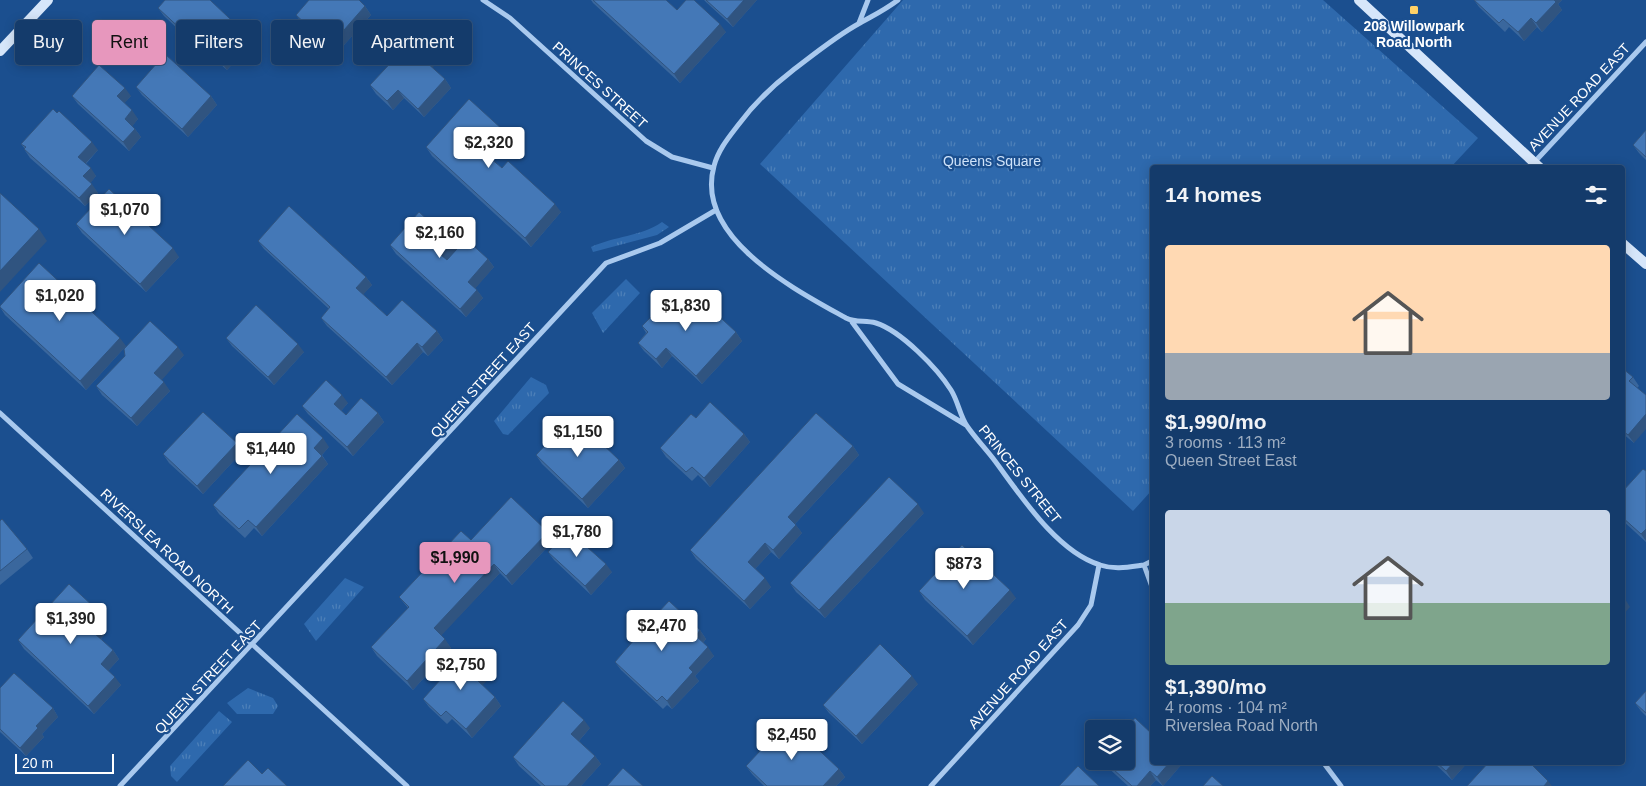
<!DOCTYPE html>
<html lang="en">
<head>
<meta charset="utf-8">
<style>
	body { margin:0; font-family:Arial,sans-serif; background:#214673; color:#f1f3f6; height:100vh; display:flex; flex-direction:column; font-size:19px; white-space:nowrap }
	* { box-sizing:border-box; margin:0 }
	p { font-size:16px; color:#9dadc1 }
	.icon { flex:none; width:28px; height:28px; fill:none; stroke:currentColor; stroke-width:2; stroke-linecap:round; stroke-linejoin:round }
	.map { position:relative; flex:1; overflow:hidden }
	.sheet { position:absolute; left:1150px; top:165px; width:475px; height:600px; display:flex; flex-direction:column; background:#143b6b; border-radius:5px; box-shadow:0 2px 12px #0003,0 0 0 1px #33557e }
	.sheet>* { flex:none }
	.hud { position:absolute; left:15px; top:20px; width:475px; height:45px; display:flex; gap:10px }
	.controls { position:absolute; left:1085px; top:720px; display:grid; gap:10px }
	.controls a { display:grid; place-items:center; width:50px; height:50px; border-radius:5px; background:#143b6b; box-shadow:0 2px 12px #0003,0 0 0 1px #33557e; font-size:25px }
	.scale { position:absolute; left:15px; bottom:12px; width:99px; box-sizing:border-box; padding-left:5px; border:2px solid #fff; border-top:0; font-size:14px; line-height:18px; white-space:nowrap; color:#fff; -webkit-text-stroke:4px #1b4f8f; paint-order:stroke }
	.price { position:absolute; translate:-50% -42px; padding:0 11px; border-radius:5px; background:#fff; color:#222; font-size:16px; line-height:32px; filter:drop-shadow(0 1px 2px #0008) }
	.price::after { content:''; position:absolute; left:50%; top:30px; width:15px; height:11px; margin-left:-8px; background:inherit; clip-path:polygon(0 0,100% 0,50% 100%) }
	.price.on { background:#e797bd; color:#111 }
	ul { padding:0; list-style:none }
	li { display:grid; align-content:center; gap:10px; height:265px; padding:0 15px }
	li span { display:grid; place-items:center; height:155px; border-radius:5px; color:#555 }
	li>.icon { margin-inline-start:auto }
	span .icon { width:90px; height:90px; fill:#fffc; stroke-width:1 }
	li b { font-size:21px }
	h2 { display:flex; justify-content:space-between; align-items:center; height:60px; padding:0 15px; font-size:21px }
	.chip { padding:0 18px; border-radius:5px; background:#143b6b; box-shadow:0 2px 12px #0003,0 0 0 1px #33557e; font-size:18px; line-height:45px }
	.chip.on { background:#e797bd; color:#111 }
	.map>svg:first-child { display:block }
</style>
</head>
<body>
<div class="map">
<svg width="1646" height="786" viewBox="0 0 1646 786">
	<defs>
		<pattern id="grass-tufts" width="24" height="20" patternUnits="userSpaceOnUse" patternTransform="scale(1.25)"><rect width="24" height="20" fill="#2e69ad"/><path d="M3 7l-1-3M5 7V3M7 7l1-3M15 17l-1-3M17 17v-4M19 17l1-3" fill="none" stroke="#4d80b9"/></pattern>
	</defs>
	<rect width="100%" height="100%" fill="#1b4f8f"/>
	<path fill="url(#grass-tufts)" d="M903,0H1323L1478,138L1451,167L1152,168V490L1133,511L760,164Z
		M662,222L669,227L657,235L593,252L591,247C615,236 640,237 662,222Z
		M626,279L640,293L603,333L592,313Z
		M531,377L546,385L549,393L508,435L503,434L494,421Z
		M345,578L364,587L316,641L304,624Z
		M248,688L273,698L278,706L273,714H237L227,703Z
		M219,711L232,722L177,782L171,776L170,766Z"/>
	<g fill="none" stroke-linecap="round" stroke-linejoin="round">
		<path stroke="#a9c9ee" stroke-width="5" d="M483,0L510,18L646,141L672,157L713,168
			M898,0C885,10 874,15 860,23C836,36 813,55 792,71C771,87 754,104 739,124C729,137 718,150 714,166C694,238 796,290 846,318C856,323 865,320 876,323C901,331 937,368 951,390C958,401 960,416 967,426C976,439 986,449 995,461C1021,496 1057,552 1100,565C1115,570 1129,567 1144,565L1152,587
			M859,23L868,0
			M1529,168L1646,42
			M852,322L898,384L966,425
			M0,413L407,786
			M1144,565L1152,561
			M1323,762L1341,786
			M120,786L606,263L660,243L716,210
			M931,786L1078,625L1091,605L1099,565"/>
		<path stroke="#d6e6fa" stroke-width="10" d="M1359,0L1540,168
			M0,51L48,0
			M1622,243L1646,264"/>
	</g>
	<path fill="#3a679d" d="M591,0H666L677,10L726,32L680,83L593,3Z
		M704,0H757L733,27L707,3Z
		M1474,0H1562L1558,4L1562,10L1542,32L1537,27L1524,41L1509,27L1505,32L1479,7Z
		M365,6L371,15L336,54L302,23L296,15Z
		M158,8L252,42L227,70L219,63L217,66L164,16Z
		M437,63L432,67L445,79L451,88L424,117L404,98L393,110L376,94L370,85Z
		M136,87L211,96L217,105L188,137L142,95Z
		M72,96H131L124,103L138,119L132,126L135,129L141,137L129,151L78,104Z
		M503,130L509,138L491,158L502,168L561,212L531,247L432,156L426,147Z
		M1646,130V160L1639,153L1633,145Z
		M21,144L98,150L86,164L96,176L90,183L98,193L85,206L30,158L24,149H25Z
		M76,224L179,257L146,292L82,233Z
		M258,241L366,277L372,285L363,294L387,316L437,331L443,340L428,356L423,352L392,385L327,326L321,318L329,309L264,249Z
		M390,245L457,249L488,259L494,267L475,288L483,298L466,317L396,254Z
		M0,307L126,346L86,390L5,315Z
		M706,310L736,332L742,341L702,384L672,356L662,368L644,351L638,343L646,333L642,326Z
		M226,338L304,352L274,385L232,346Z
		M184,355L161,380L170,391L137,426L102,395L96,386Z
		M1622,368L1633,377L1639,386L1637,388L1634,443L1622,433Z
		M348,403L341,411L346,415L378,413L384,422L353,456L308,414L302,406Z
		M744,434L750,442L710,487L698,475L692,481L666,457L660,448Z
		M237,443L242,452L203,494L169,463L163,454Z
		M853,446L859,455L795,524L802,533L779,559L771,552L755,569L771,587L750,609L696,559L690,550Z
		M329,447L322,455L328,464L262,536L254,528L245,538L219,514L213,505Z
		M536,455L619,460L625,468L588,508L542,464Z
		M1646,471V542L1622,520V492Z
		M924,513L825,618L796,592L790,583Z
		M0,521L27,549L33,558L0,585Z
		M471,540H554L512,585L500,573L441,635L451,648L413,690L377,656L371,647L408,608L399,597Z
		M548,552L612,572L591,595L554,560Z
		M919,591L1016,598L973,645L925,600Z
		M94,607L100,616L94,621L100,625L105,634L101,639L113,650L119,659L108,671L121,685L94,714L24,649L18,640Z
		M654,617L700,630L706,639L703,643L714,656L695,676L699,681L672,709L667,705L663,709L621,670L615,662L633,641L628,634Z
		M486,666L492,675L482,685L495,697L501,706L472,738L452,719L447,724L429,707L423,699Z
		M918,684L862,744L829,713L823,705Z
		M0,688L53,708L58,717L42,734L44,737L26,756L0,732Z
		M1646,691V716L1641,711L1635,703Z
		M590,728L579,741L595,756L601,764L581,786H541L519,766L513,757Z
		M1102,761H1126L1182,764L1163,786L1156,780L1150,786H1128L1104,764Z
		M1433,762H1468L1452,780Z
		M746,766L839,769L845,777L836,786H764L752,774Z"/>
	<path fill="#305480" d="M744,0H757L733,27L727,19Z
		M1553,0H1562L1558,4L1562,10L1542,32L1536,23Z
		M365,6L371,15L336,54L330,46Z
		M1531,18L1537,27L1524,41L1518,32Z
		M720,24L726,32L680,83L674,74Z
		M246,34L252,42L227,70L221,62Z
		M431,54L437,63L431,69L425,61Z
		M213,55L219,63L217,66L211,57Z
		M445,79L451,88L424,117L418,109Z
		M125,88L131,96L123,105L117,96Z
		M398,90L404,98L393,110L387,101Z
		M211,96L217,105L188,137L182,129Z
		M132,110L138,119L131,128L125,119Z
		M135,129L141,137L129,151L123,142Z
		M503,130L509,138L489,160L483,152Z
		M92,142L98,150L84,165L78,157Z
		M91,168L96,176L89,185L83,176Z
		M92,184L98,193L85,206L79,198Z
		M555,204L561,212L531,247L525,238Z
		M39,229L47,241L0,292V271Z
		M452,242L458,250L447,263L441,255Z
		M173,248L179,257L146,292L140,284Z
		M488,259L494,267L474,290L468,282Z
		M366,277L372,285L362,296L356,288Z
		M477,290L483,298L466,317L460,309Z
		M437,331L443,340L428,356L422,347Z
		M736,332L742,341L702,384L696,376Z
		M120,338L126,346L86,390L80,381Z
		M417,343L423,352L392,385L386,377Z
		M298,344L304,352L274,385L268,377Z
		M178,347L184,355L160,382L154,373Z
		M666,348L672,356L662,368L656,359Z
		M164,382L170,391L137,426L131,418Z
		M342,395L348,403L340,412L334,404Z
		M378,413L384,422L353,456L347,447Z
		M1646,414V429L1634,443L1628,435Z
		M744,434L750,442L710,487L704,478Z
		M323,438L329,447L320,457L314,448Z
		M237,443L242,452L203,494L197,486Z
		M853,446L859,455L794,525L788,517Z
		M322,456L328,464L262,536L256,527Z
		M619,460L625,468L588,508L582,499Z
		M918,504L924,513L825,618L819,610Z
		M796,525L802,533L779,559L773,550Z
		M1646,529V541L1641,534Z
		M548,532L554,540L512,585L506,576Z
		M765,543L771,552L754,570L748,562Z
		M494,564L500,573L440,637L434,628Z
		M606,564L612,572L591,595L585,586Z
		M765,578L771,587L750,609L744,601Z
		M1010,590L1016,598L973,645L967,636Z
		M1625,599L1630,607L1622,616V601Z
		M100,625L105,634L99,641L93,632Z
		M700,630L706,639L702,644L696,636Z
		M445,639L451,648L413,690L407,681Z
		M708,647L714,656L695,676L699,681L672,709L667,701L689,668Z
		M113,650L119,659L107,672L101,664Z
		M486,666L492,675L481,687L475,678Z
		M912,676L918,684L862,744L856,736Z
		M115,677L121,685L94,714L88,706Z
		M495,697L501,706L472,738L466,729Z
		M53,708L58,717L42,734L44,737L26,756L20,748L36,726Z
		M584,720L590,728L577,743L571,734Z
		M595,756L601,764L581,786H567Z
		M1170,762H1181L1182,764L1163,786L1157,777Z
		M1454,762H1468L1452,780L1446,771Z
		M1470,762H1476L1473,766Z
		M839,769L845,777L836,786H823Z
		M1150,771L1156,780L1150,786H1137Z
		M1548,781L1552,786H1544Z"/>
	<path fill="#4478b7" stroke="#305480" d="M165,0H210L246,34L221,62L213,55L211,57L158,8Z
		M309,0H359L365,6L330,46L296,15Z
		M593,0H666L677,10L686,0H694L720,24L674,74Z
		M706,0H744L727,19Z
		M1474,0H1554L1556,2L1536,23L1531,18L1518,32L1503,19L1499,23Z
		M414,38L431,54L425,61L445,79L418,109L398,90L387,101L370,85Z
		M165,54L211,96L182,129L136,87Z
		M99,65L125,88L117,96L132,110L125,119L135,129L123,142L72,96Z
		M469,99L503,130L483,152L502,168L508,161L555,204L525,238L426,147Z
		M53,109L57,113L59,111L92,142L78,157L91,168L83,176L92,184L79,198L24,149L26,147L21,144Z
		M1646,130V157L1633,145Z
		M109,189L173,248L140,284L76,224Z
		M0,193L39,229L0,271Z
		M289,206L366,277L356,288L387,316L402,300L437,331L422,347L417,343L386,377L321,318L330,307L258,241Z
		M419,212L452,242L441,255L447,260L466,239L488,259L468,282L477,290L460,309L390,245Z
		M39,263L120,338L80,381L0,307V306Z
		M688,293L706,310L709,307L736,332L696,376L666,348L656,359L638,343L648,332L642,326L674,294Z
		M256,305L298,344L268,377L226,338Z
		M150,321L178,347L154,373L164,382L131,418L96,386L125,356L124,349Z
		M1622,368L1633,377L1629,381L1646,395V414L1628,435L1622,430Z
		M326,380L342,395L334,404L346,415L361,398L378,413L347,447L302,406Z
		M710,402L744,434L704,478L692,467L686,472L660,448L691,414L696,418Z
		M203,412L237,443L197,486L163,454Z
		M816,413L853,446L788,517L796,525L773,550L765,543L748,562L765,578L744,601L690,550Z
		M297,414L323,438L314,448L322,456L256,527L248,520L239,529L213,505Z
		M573,416L619,460L582,499L536,455Z
		M1643,469L1646,471V529L1641,534L1622,517V492Z
		M889,477L918,504L819,610L790,583Z
		M511,497L548,532L506,576L494,564L434,628L445,639L407,681L371,647L409,607L399,597L461,531L471,540Z
		M2,519L27,549L0,571V521Z
		M568,530L606,564L585,586L548,552Z
		M962,545L1010,590L967,636L919,591Z
		M69,584L94,607L87,614L100,625L93,632L113,650L101,664L115,677L88,706L18,640Z
		M669,601L700,630L696,636L708,647L689,668L693,672L667,701L662,696L657,701L615,662L634,640L628,634L648,612L654,617Z
		M880,644L912,676L856,736L823,705Z
		M468,649L486,666L475,678L495,697L466,729L446,711L441,716L423,699Z
		M14,673L53,708L36,726L38,728L20,748L0,729V688Z
		M1646,691V713L1635,703Z
		M563,701L584,720L571,734L595,756L567,786H545L513,757Z
		M1135,718L1152,734V762H1170L1157,777L1150,771L1137,786H1132L1104,761H1126V729Z
		M788,721L839,769L823,786H767L746,766Z
		M248,760L262,774L268,768L287,786H223Z
		M1436,762H1454L1446,771Z
		M1489,762H1529L1548,781L1544,786H1467Z
		M1078,766L1099,786H1059Z
		M623,768L643,786H607Z
		M1212,776L1223,786H1203Z"/>
	<rect fill="#ffd166" stroke="#1b4f8f" stroke-width="2" x="1409" y="5" width="10" height="10" rx="2.5"/>
	<g text-anchor="middle" stroke-width="4.5" stroke-linejoin="round" paint-order="stroke">
		<g font-size="14" font-weight="bold" fill="#fff" stroke="#1b4f8f">
			<text x="1414" y="31">208 Willowpark<tspan x="1414" dy="16">Road North</tspan></text>
		</g>
		<g font-size="14" fill="#fff" stroke="#1b4f8f">
			<text transform="translate(600 85) rotate(42)" y="5">PRINCES STREET</text>
			<text transform="translate(1579 97) rotate(-47)" y="5">AVENUE ROAD EAST</text>
			<text transform="translate(483 380) rotate(-48)" y="5">QUEEN STREET EAST</text>
			<text transform="translate(1020 474) rotate(51)" y="5">PRINCES STREET</text>
			<text transform="translate(167 551) rotate(43)" y="5">RIVERSLEA ROAD NORTH</text>
			<text transform="translate(1018 674) rotate(-48)" y="5">AVENUE ROAD EAST</text>
			<text transform="translate(208 677) rotate(-47)" y="5">QUEEN STREET EAST</text>
		</g>
		<g font-size="14" fill="#cfe3fa" stroke="#1b4f8f">
			<text x="992" y="166">Queens Square</text>
		</g>
	</g>
</svg>
<div class="controls">
<a><svg class="icon" aria-label="layers" viewBox="0 0 24 24"><path d="M12 4l9 5-9 5-9-5zM3 14l9 5 9-5"/></svg></a>
</div>
<div class="scale">20 m</div>
<b class="price" style="left:489px;top:169px">$2,320</b>
<b class="price" style="left:125px;top:236px">$1,070</b>
<b class="price" style="left:440px;top:259px">$2,160</b>
<b class="price" style="left:60px;top:322px">$1,020</b>
<b class="price" style="left:686px;top:332px">$1,830</b>
<b class="price" style="left:578px;top:458px">$1,150</b>
<b class="price" style="left:271px;top:475px">$1,440</b>
<b class="price" style="left:577px;top:558px">$1,780</b>
<b class="price on" style="left:455px;top:584px">$1,990</b>
<b class="price" style="left:964px;top:590px">$873</b>
<b class="price" style="left:71px;top:645px">$1,390</b>
<b class="price" style="left:662px;top:652px">$2,470</b>
<b class="price" style="left:461px;top:691px">$2,750</b>
<b class="price" style="left:792px;top:761px">$2,450</b>
<div class="hud">
<a class="chip">Buy</a>
<a class="chip on">Rent</a>
<a class="chip">Filters</a>
<a class="chip">New</a>
<a class="chip">Apartment</a>
</div>
<section class="sheet">
<h2>14 homes<svg class="icon" aria-label="filters" viewBox="0 0 24 24"><path d="M4 7h16M4 17h16"/><circle cx="9" cy="7" r="2"/><circle cx="15" cy="17" r="2"/></svg></h2>
<ul>
<li><span style="background:linear-gradient(#ffd9b3 70%,#9aa5b1 0)"><svg class="icon" aria-label="home" viewBox="0 0 24 24"><path d="M3 11l9-7 9 7M6 9v11h12V9"/></svg></span><div><b>$1,990/mo</b><p>3 rooms · 113 m²</p><p>Queen Street East</p></div></li>
<li><span style="background:linear-gradient(#c9d6e8 60%,#7fa58c 0)"><svg class="icon" aria-label="home" viewBox="0 0 24 24"><path d="M3 11l9-7 9 7M6 9v11h12V9"/></svg></span><div><b>$1,390/mo</b><p>4 rooms · 104 m²</p><p>Riverslea Road North</p></div></li>
</ul>
</section>
</div>
</body>
</html>
